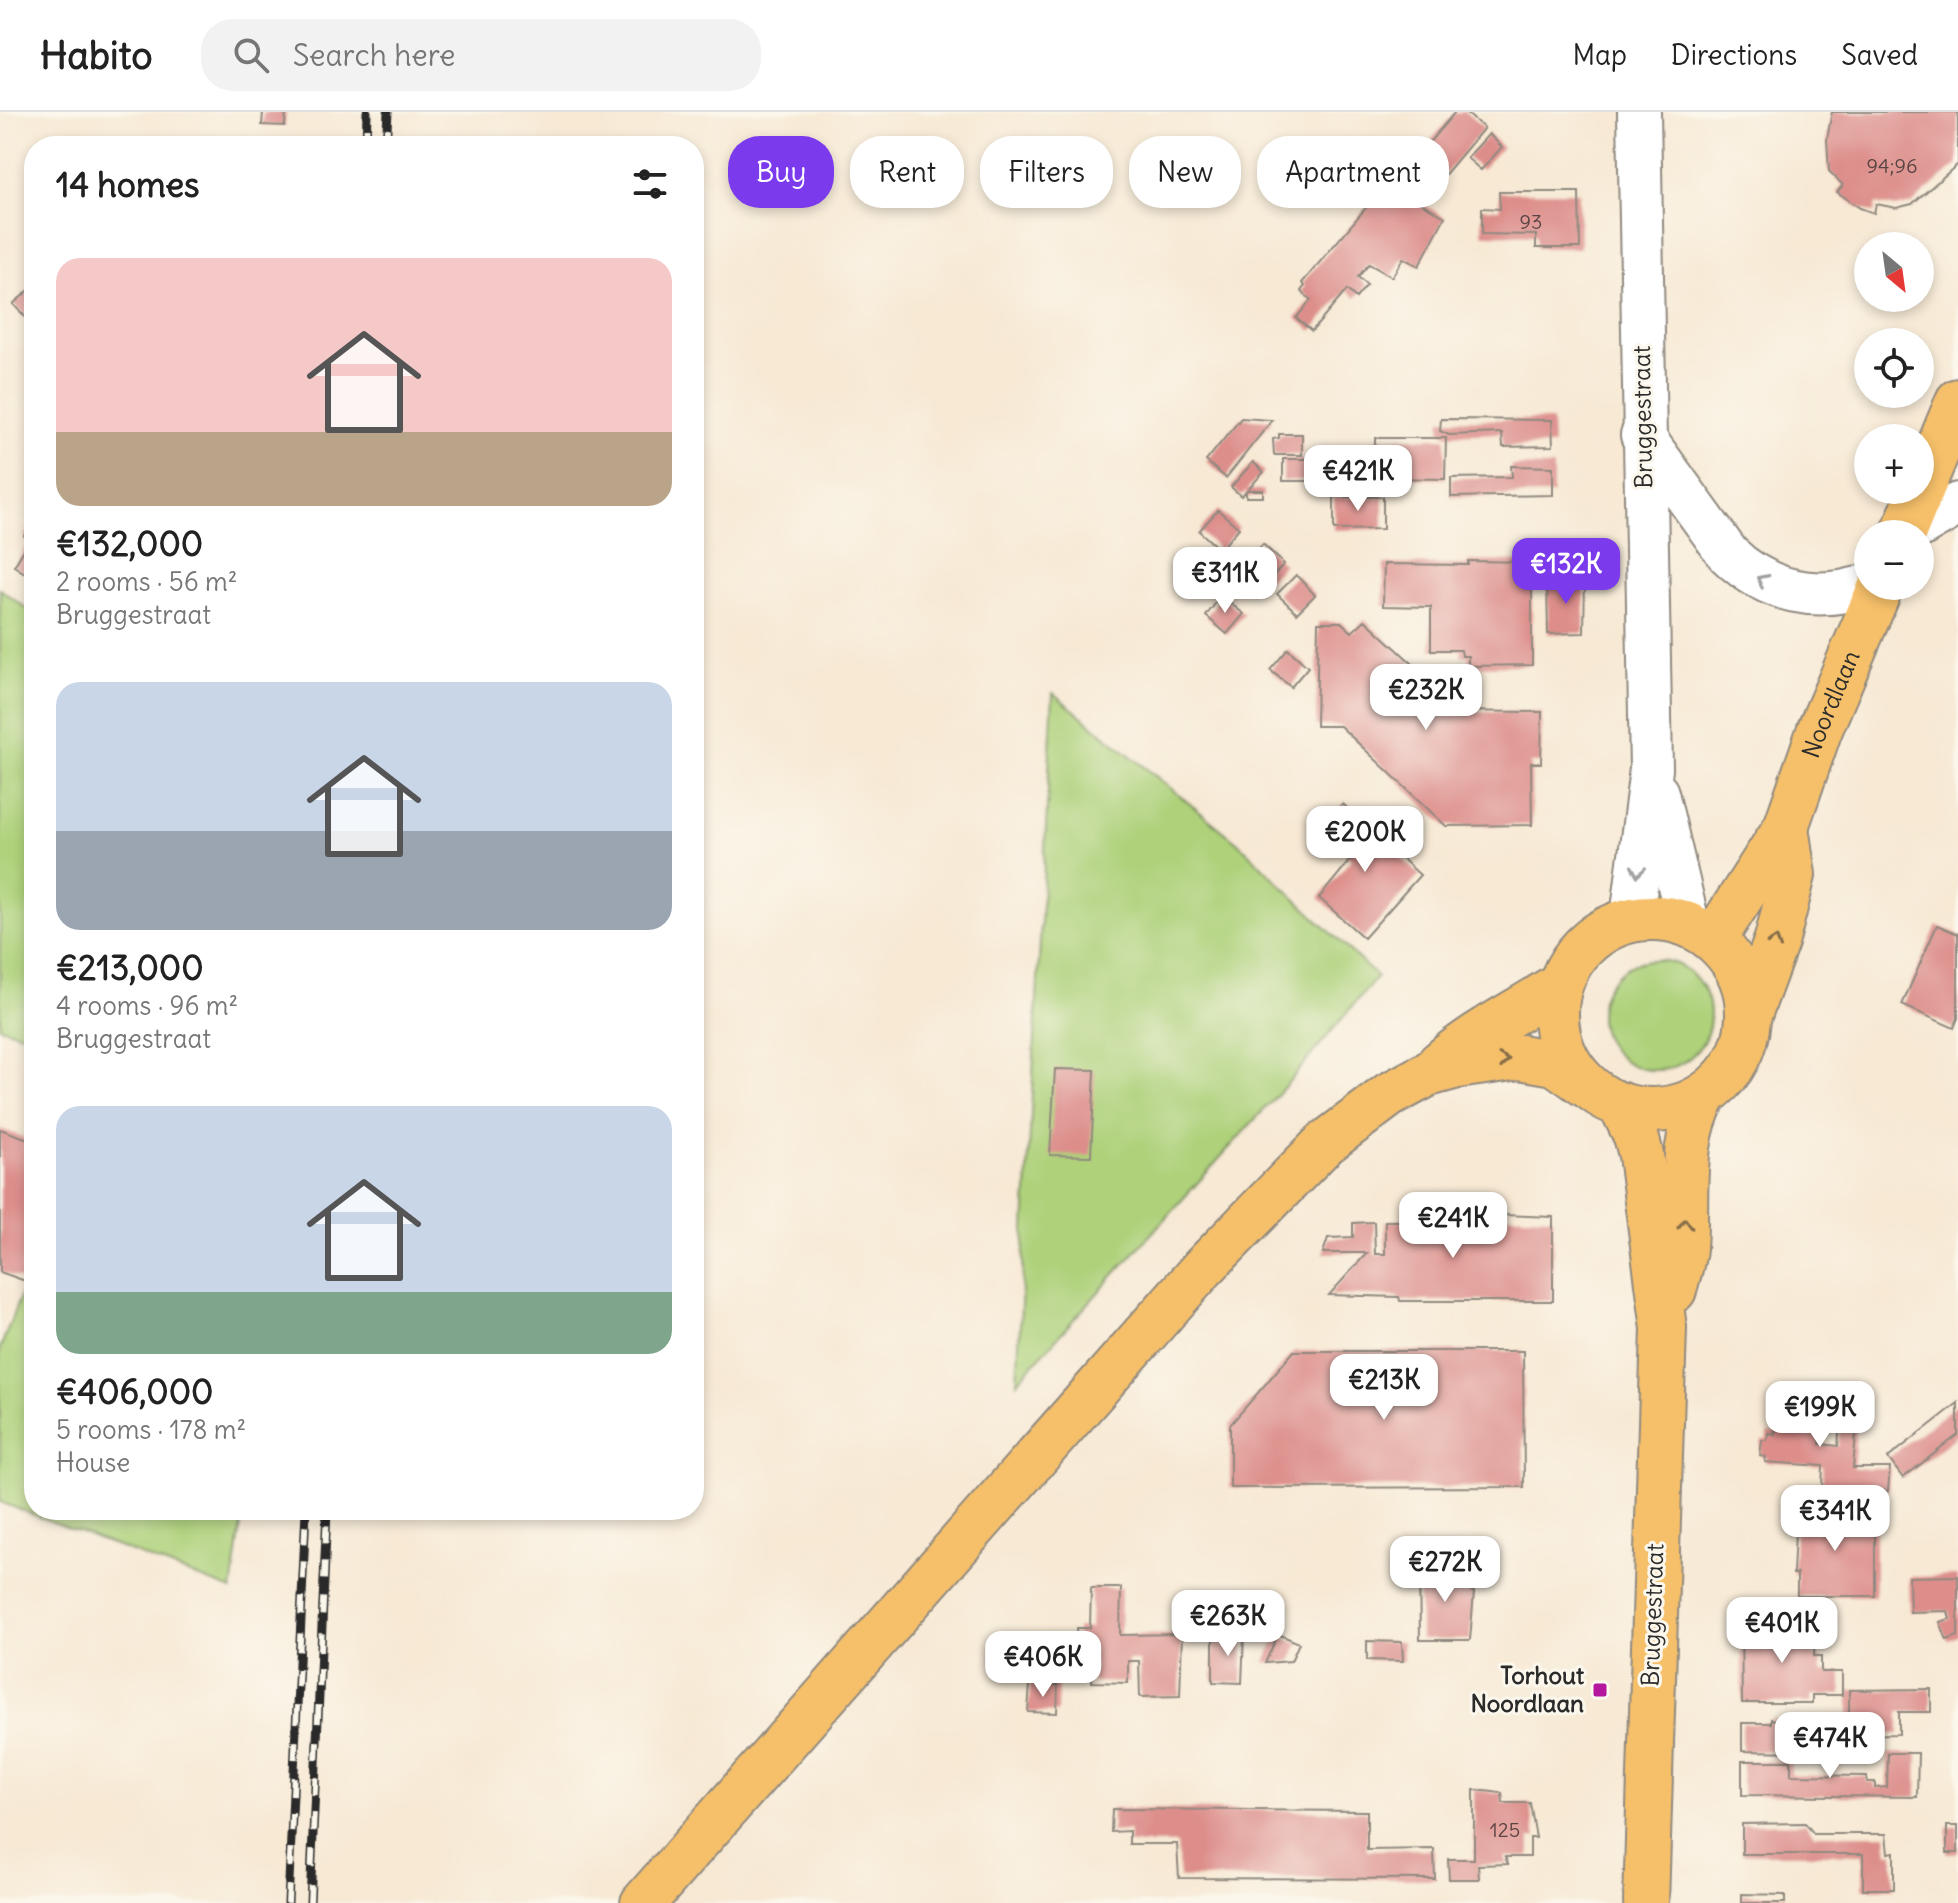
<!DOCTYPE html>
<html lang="en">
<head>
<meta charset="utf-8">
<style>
	body { margin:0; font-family:Delius,sans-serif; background:#f2f2f2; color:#222; height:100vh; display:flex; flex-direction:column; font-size:30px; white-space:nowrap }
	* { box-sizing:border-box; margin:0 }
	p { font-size:26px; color:#767676 }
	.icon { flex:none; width:44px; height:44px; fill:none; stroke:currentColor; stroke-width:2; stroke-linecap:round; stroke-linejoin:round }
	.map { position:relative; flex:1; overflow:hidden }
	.side { position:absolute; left:24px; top:24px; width:680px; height:1384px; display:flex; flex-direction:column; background:#fff; border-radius:32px; box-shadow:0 4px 12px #0003 }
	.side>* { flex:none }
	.guide { position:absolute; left:728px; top:24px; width:760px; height:72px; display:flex; gap:16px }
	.needle { width:52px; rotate:151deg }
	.controls { position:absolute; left:1854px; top:120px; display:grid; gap:16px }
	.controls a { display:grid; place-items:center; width:80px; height:80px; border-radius:50%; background:#fff; box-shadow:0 4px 12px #0003; font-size:40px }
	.price { position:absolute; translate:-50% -68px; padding:0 18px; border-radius:16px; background:#fff; color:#222; font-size:26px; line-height:52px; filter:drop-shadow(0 2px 4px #0008) }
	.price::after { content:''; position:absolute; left:50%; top:48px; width:24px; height:18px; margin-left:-12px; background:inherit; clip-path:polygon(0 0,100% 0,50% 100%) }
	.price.current { background:#7c3aed; color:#fff }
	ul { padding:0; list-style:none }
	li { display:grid; align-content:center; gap:16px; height:424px; padding:0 32px }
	li span { display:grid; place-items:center; height:248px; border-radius:24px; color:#555 }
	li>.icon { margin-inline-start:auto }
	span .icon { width:144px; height:144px; fill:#fffc; stroke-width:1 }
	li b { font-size:34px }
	h2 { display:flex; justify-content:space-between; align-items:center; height:96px; padding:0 32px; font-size:34px }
	.tag { padding:0 28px; border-radius:32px; background:#fff; box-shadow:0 4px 12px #0003; font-size:28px; line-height:72px }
	.tag.current { background:#7c3aed; color:#fff }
	header { display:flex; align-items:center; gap:48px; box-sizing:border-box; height:112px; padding:0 40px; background:#fff; border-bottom:2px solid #e0e0e0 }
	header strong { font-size:38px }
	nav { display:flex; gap:44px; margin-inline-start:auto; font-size:28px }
	.search { width:560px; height:72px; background:#f2f2f2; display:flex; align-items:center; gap:20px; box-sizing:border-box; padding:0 28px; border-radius:32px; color:#767676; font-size:30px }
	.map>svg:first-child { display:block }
</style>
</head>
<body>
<header>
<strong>Habito</strong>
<div class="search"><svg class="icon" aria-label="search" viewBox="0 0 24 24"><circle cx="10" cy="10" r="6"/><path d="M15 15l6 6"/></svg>Search here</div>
<nav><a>Map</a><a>Directions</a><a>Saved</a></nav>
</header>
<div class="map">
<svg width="1958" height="1791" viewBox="0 0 1958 1791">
	<rect width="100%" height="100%" fill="#fbf7ec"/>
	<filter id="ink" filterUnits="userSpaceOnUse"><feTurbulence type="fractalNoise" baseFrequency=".0125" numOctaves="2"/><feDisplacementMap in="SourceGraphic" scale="16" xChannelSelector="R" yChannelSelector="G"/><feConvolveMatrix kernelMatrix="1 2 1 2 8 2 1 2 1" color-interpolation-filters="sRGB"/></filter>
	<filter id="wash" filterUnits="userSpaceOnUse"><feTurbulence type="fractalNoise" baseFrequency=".006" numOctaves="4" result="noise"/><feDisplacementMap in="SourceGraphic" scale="32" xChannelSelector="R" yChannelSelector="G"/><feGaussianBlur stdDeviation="1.8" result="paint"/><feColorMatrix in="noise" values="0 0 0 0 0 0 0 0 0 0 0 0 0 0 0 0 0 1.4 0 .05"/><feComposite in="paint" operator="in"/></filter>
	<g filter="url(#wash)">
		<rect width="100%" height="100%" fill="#f7e9d4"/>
		<path fill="#aed17a" stroke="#6c7e52" stroke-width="2" d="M0,477L34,502V926L0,915Z
			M1053,581L1237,730L1377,865L1287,972L1017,1270Z
			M1600 903a55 55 0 1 1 110 0a55 55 0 1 1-110 0Z
			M21,1182L34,1186V1398H243L232,1478L0,1390V1237Z"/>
		<g id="blocks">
			<path fill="#dd8e8b" d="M263,0H286L285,14L262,13Z
				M1455,0H1465L1484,16L1421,91L1445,105L1419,154L1403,146L1392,165L1369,152L1358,165L1367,173L1356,186L1347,178L1312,219L1296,206L1311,188L1301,179L1305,174L1302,171L1410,44L1414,48Z
				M1832,0H1958V52L1912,92L1896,96L1876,92L1874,101L1860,96L1837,80L1843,73L1829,59L1827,27Z
				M1489,22L1502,35L1481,58L1467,46Z
				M98,27L145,32V34H72L73,28Z
				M1499,80H1579L1580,136H1536V123L1482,122V96L1500,97Z
				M34,174V214L13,192Z
				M1241,306L1272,308L1226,366L1206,349Z
				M1441,307L1552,308L1553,334L1503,335L1502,321L1449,323L1440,319Z
				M1279,322H1302V343H1274L1273,327L1279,326Z
				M1375,326H1446L1445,367L1386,366V344H1375Z
				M1283,347H1310V369H1283Z
				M1253,350L1264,360L1247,378H1263V385H1246V379L1241,384L1231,375Z
				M1511,354L1553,355V383L1451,385V366L1512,365Z
				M1334,385H1383V417L1334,418Z
				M1218,398L1239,416L1220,438L1199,419Z
				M34,411V467L14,454L30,428L24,424Z
				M1263,432L1284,452L1266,471L1245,452Z
				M1468,449L1532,450V553L1468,554V544H1462L1461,538H1431V495L1383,494L1384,452L1468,453Z
				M1296,463L1315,483L1297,501L1277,482Z
				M1547,466H1585L1584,521L1548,522Z
				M1221,484L1244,502L1227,522L1206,504Z
				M1365,508L1438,575L1427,587L1439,599L1542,600L1541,651H1531L1532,713L1446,714L1340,614H1316L1318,510H1341L1352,520Z
				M1288,537L1308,555L1291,575L1270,558Z
				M1343,692L1420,763L1364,826L1319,786L1351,747L1329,727L1336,718L1327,709Z
				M1937,813L1958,822V906L1954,916L1902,893Z
				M1055,957L1095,958L1091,1044L1050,1043Z
				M0,1017L34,1029V1172L0,1160Z
				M1475,1102L1553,1105V1189H1400L1399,1185L1329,1183L1367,1141H1323L1328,1126L1353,1125V1111L1374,1110L1375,1142H1385V1109L1476,1108Z
				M1294,1239H1523L1524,1375L1230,1376V1313Z
				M1958,1291V1323L1903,1366L1888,1346Z
				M1778,1292L1823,1295L1820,1332L1838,1334L1840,1308L1857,1310L1853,1356H1890L1888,1379L1822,1375L1823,1354L1765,1350L1766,1345L1760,1344L1762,1328H1767L1768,1321L1775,1322Z
				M1875,1397V1484H1797V1462H1793L1796,1398Z
				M1425,1453V1457H1470L1469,1479L1474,1480L1470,1528H1420L1419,1454Z
				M1958,1464V1524L1947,1528L1940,1510L1950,1507L1948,1499L1910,1500L1909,1465Z
				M1091,1476H1121L1120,1523L1182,1522L1180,1584L1140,1585L1139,1549H1128V1571L1092,1570L1094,1551L1078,1549L1077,1516H1090Z
				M1784,1507V1519H1815L1814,1544H1821V1560H1842V1583H1812V1591H1742L1741,1508Z
				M1213,1522L1244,1524L1242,1571L1213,1570Z
				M1278,1522L1299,1531L1291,1549L1265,1551Z
				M1367,1529L1402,1530L1403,1549L1367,1548Z
				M1030,1572L1058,1573L1057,1601L1028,1600Z
				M1931,1577V1600H1899V1622L1849,1623V1578Z
				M1771,1607L1805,1614V1611H1828L1834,1615V1625H1874V1641L1742,1639V1611H1771Z
				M1888,1641H1918L1917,1685L1742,1683V1649H1791V1663L1867,1664V1670H1875V1676L1887,1675Z
				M1474,1678L1502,1681L1503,1691H1530L1536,1726H1530V1745H1505L1508,1752L1478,1753L1479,1767H1449L1448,1747H1474Z
				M1112,1697L1367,1699V1738L1434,1737L1435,1767L1179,1766L1177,1732H1129V1719L1111,1720Z
				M1805,1711L1814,1722H1886L1888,1741L1894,1740V1777H1863V1742H1742V1712Z
				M1947,1714H1958V1741H1947Z
				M1742,1782L1785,1783V1791H1742Z"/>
		</g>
	</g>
	<g filter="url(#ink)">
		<use href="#blocks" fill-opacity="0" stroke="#918a80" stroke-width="2"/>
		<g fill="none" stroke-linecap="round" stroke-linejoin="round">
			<defs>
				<path id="minor" d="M1642,323L1728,442C1767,480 1816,491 1868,473
					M1917,416L1958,392
					M1657,681L1688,811
					M1632,806L1651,657L1639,0"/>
				<g id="major">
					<path d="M1903,422L1958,289"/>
					<circle cx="1652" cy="902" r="96"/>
					<path id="s1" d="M1714,827L1786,715L1820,617L1881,474"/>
					<path d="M1749,903L1777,827L1793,763L1786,715"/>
					<path d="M1439,952C1475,920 1520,899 1560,872"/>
					<path d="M1621,993L1636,1024L1641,1043L1664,1216L1646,1791"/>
					<path d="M1674,1178C1677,1165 1683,1150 1684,1136C1688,1084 1678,1030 1705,983"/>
					<path d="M643,1791L1202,1157L1324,1032L1389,983L1428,962L1457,954L1520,945L1555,951L1586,973"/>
				</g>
			</defs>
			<use href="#minor" stroke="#918a80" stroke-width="46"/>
			<use href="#major" stroke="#918a80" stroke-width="48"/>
			<use href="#minor" stroke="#fff" stroke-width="42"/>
			<use href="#major" stroke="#f6c06b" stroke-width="44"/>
			<defs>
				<path id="rail" d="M366,34L367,0
					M386,34L388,0
					M288,1791L306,1398
					M310,1791L327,1398"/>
			</defs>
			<use href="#rail" stroke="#2b2b2b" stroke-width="9"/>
			<use href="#rail" stroke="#fbf7ec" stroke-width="6" stroke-dasharray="18" stroke-linecap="butt"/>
		</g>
		<defs><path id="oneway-chevron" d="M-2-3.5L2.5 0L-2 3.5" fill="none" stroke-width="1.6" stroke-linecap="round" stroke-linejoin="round" transform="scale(2)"/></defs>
		<g stroke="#a0a0a0">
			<use href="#oneway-chevron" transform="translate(1762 468) rotate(-152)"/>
			<use href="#oneway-chevron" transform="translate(1638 759) rotate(97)"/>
		</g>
		<g stroke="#866e48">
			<use href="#oneway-chevron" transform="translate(1775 830) rotate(-72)"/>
			<use href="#oneway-chevron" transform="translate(1504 948) rotate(-8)"/>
			<use href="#oneway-chevron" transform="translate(1685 1112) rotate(-89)"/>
		</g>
	</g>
	<rect fill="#b5179e" stroke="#fbf7ec" stroke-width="3" x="1592" y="1570" width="16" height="16" rx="4"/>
	<g text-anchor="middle" stroke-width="6" stroke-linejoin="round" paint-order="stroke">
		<g font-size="20" fill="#584443">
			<text x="1892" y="61">94;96</text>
			<text x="1531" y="117">93</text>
			<text x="1505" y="1725">125</text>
		</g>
		<g font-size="24" fill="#2b2b2b" stroke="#fbf7ec">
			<text transform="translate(1643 305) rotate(-91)" y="8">Bruggestraat</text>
			<text dy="8" stroke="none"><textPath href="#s1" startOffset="264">Noordlaan</textPath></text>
			<text transform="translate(1653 1503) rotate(-88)" y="8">Bruggestraat</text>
		</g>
		<g font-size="24" font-weight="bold" fill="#2b2b2b" stroke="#fbf7ec" text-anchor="end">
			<text x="1584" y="1572">Torhout<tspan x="1584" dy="28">Noordlaan</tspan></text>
		</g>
	</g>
</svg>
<div class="controls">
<a><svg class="needle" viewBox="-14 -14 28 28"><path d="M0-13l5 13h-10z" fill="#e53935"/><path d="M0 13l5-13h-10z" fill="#767676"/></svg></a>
<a><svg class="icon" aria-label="locate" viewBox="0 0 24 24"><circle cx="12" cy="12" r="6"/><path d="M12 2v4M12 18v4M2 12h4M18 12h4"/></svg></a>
<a>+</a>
<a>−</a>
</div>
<b class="price" style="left:1358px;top:401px">€421K</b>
<b class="price current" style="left:1566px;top:494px">€132K</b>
<b class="price" style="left:1225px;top:503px">€311K</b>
<b class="price" style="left:1426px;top:620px">€232K</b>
<b class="price" style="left:1365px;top:762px">€200K</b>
<b class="price" style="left:1453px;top:1148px">€241K</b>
<b class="price" style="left:1384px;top:1310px">€213K</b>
<b class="price" style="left:1820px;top:1337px">€199K</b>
<b class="price" style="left:1835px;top:1441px">€341K</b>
<b class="price" style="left:1445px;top:1492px">€272K</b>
<b class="price" style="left:1228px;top:1546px">€263K</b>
<b class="price" style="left:1782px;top:1553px">€401K</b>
<b class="price" style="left:1043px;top:1587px">€406K</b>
<b class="price" style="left:1830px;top:1668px">€474K</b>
<div class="guide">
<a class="tag current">Buy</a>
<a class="tag">Rent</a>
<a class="tag">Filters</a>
<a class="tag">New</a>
<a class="tag">Apartment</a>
</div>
<section class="side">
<h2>14 homes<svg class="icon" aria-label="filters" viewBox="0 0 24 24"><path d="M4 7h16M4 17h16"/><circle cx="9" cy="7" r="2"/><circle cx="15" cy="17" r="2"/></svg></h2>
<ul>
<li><span style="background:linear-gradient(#f6c9c9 70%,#b9a48a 0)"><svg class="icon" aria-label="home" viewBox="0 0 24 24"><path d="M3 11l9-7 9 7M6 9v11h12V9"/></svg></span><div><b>€132,000</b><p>2 rooms · 56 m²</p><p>Bruggestraat</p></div></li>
<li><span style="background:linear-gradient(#c9d6e8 60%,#9aa5b1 0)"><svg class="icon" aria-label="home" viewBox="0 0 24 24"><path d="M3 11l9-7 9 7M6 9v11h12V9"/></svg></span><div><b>€213,000</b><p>4 rooms · 96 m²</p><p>Bruggestraat</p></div></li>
<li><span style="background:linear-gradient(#c9d6e8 75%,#7fa58c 0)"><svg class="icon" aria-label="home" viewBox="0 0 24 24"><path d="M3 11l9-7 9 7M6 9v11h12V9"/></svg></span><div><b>€406,000</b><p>5 rooms · 178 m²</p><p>House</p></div></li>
</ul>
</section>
</div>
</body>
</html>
